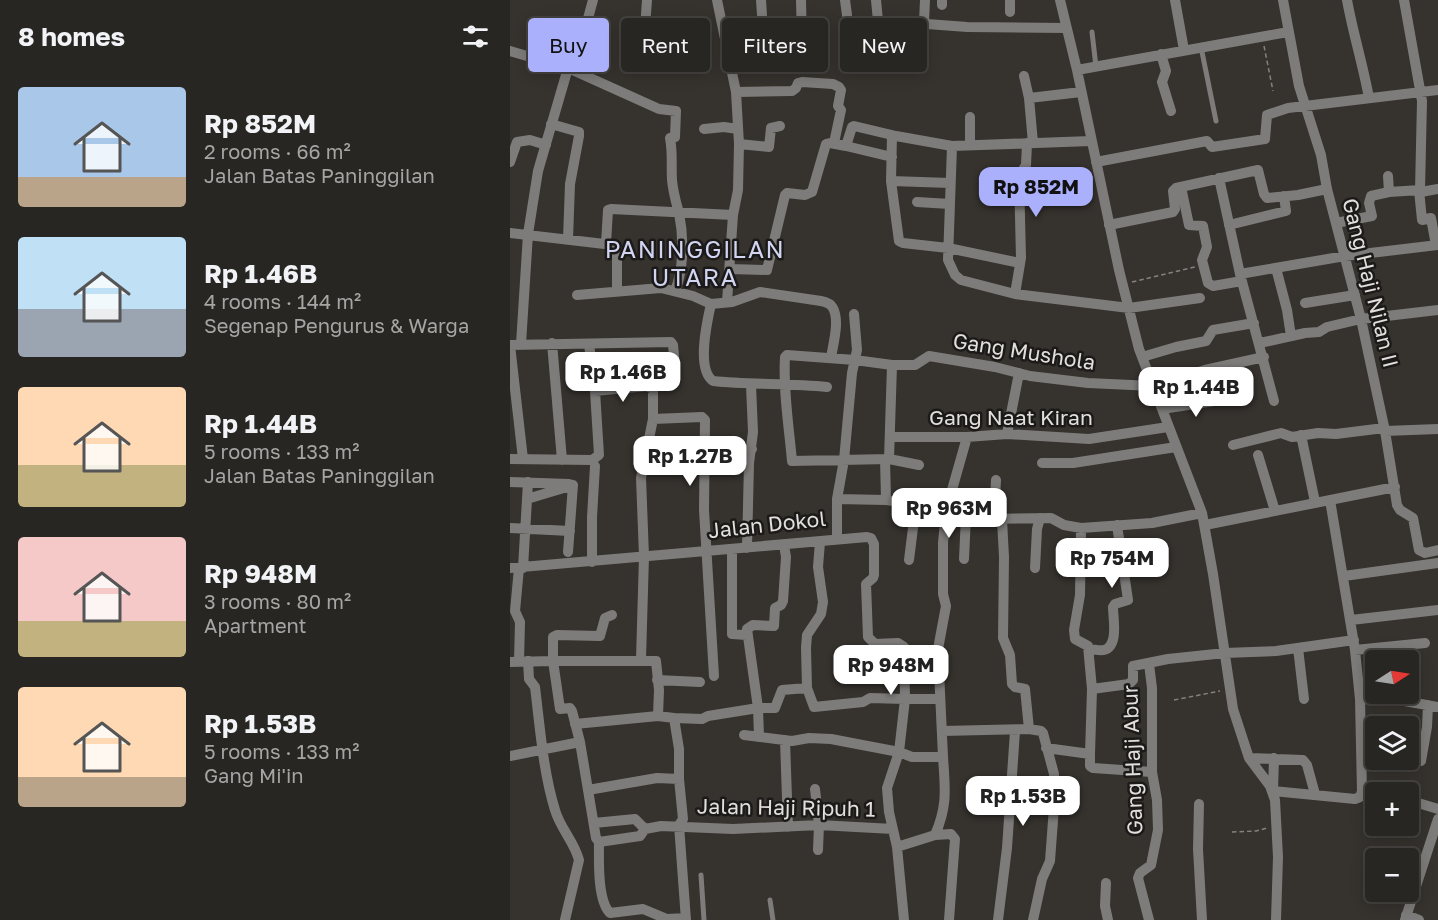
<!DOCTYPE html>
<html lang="en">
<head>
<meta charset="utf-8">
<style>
	body { margin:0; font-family:"Golos Text",sans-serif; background:#34322f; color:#f1f3f6; height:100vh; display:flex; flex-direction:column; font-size:22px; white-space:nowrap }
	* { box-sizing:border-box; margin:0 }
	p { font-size:20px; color:#a5a5a5 }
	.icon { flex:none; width:33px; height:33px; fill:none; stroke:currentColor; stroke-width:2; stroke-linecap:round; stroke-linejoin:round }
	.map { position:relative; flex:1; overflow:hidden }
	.sheet { display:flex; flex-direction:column; background:#282622; width:510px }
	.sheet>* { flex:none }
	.top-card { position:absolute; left:18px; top:18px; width:570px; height:54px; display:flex; gap:12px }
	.needle { width:39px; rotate:78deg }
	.controls { position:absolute; left:855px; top:650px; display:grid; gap:12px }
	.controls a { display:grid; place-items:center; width:54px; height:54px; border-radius:6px; background:#282622; box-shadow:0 3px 15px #0003,0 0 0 2px #444340; font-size:30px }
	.price { position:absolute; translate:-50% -51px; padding:0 14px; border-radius:12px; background:#fff; color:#222; font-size:20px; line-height:39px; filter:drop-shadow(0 2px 3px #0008) }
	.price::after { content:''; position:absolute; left:50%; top:36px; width:18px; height:14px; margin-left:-9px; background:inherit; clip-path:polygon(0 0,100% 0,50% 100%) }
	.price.on { background:#aab0fb; color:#111 }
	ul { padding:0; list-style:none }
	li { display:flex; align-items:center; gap:18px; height:150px; padding:0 18px }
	li span { display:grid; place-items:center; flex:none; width:168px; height:120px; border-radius:6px; color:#555 }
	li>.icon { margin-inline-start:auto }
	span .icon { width:72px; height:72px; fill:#fffc; stroke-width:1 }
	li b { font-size:26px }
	h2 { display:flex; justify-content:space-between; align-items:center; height:72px; padding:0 18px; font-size:26px }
	.chip { padding:0 21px; border-radius:6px; background:#282622; box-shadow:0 3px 15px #0003,0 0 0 2px #444340; font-size:21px; line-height:54px }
	.chip.on { background:#aab0fb; color:#111 }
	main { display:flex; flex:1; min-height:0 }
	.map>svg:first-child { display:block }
</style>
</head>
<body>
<main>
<section class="sheet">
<h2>8 homes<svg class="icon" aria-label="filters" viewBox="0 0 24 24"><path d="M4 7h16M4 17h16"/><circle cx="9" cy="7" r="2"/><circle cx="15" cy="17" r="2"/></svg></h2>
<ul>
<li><span style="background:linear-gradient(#a9c7e8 75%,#b9a48a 0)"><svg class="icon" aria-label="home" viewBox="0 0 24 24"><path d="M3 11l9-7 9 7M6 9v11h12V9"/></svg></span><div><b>Rp 852M</b><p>2 rooms · 66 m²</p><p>Jalan Batas Paninggilan</p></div></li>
<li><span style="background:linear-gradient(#bfe0f5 60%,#9aa5b1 0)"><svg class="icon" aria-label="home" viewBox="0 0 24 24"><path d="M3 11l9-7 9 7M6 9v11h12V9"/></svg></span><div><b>Rp 1.46B</b><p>4 rooms · 144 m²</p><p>Segenap Pengurus &amp; Warga</p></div></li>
<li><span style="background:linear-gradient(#ffd9b3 65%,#c2b280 0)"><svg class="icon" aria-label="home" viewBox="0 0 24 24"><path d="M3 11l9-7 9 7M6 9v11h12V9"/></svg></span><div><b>Rp 1.44B</b><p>5 rooms · 133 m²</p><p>Jalan Batas Paninggilan</p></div></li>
<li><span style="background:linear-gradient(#f6c9c9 70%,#c2b280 0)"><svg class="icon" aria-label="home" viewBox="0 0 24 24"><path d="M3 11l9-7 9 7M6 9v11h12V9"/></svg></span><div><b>Rp 948M</b><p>3 rooms · 80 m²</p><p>Apartment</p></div></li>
<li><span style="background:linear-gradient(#ffd9b3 75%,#b9a48a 0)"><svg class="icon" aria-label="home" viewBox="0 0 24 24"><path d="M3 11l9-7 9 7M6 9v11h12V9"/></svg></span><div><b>Rp 1.53B</b><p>5 rooms · 133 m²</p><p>Gang Mi'in</p></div></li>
</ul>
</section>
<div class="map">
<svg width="928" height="920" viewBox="0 0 928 920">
	<rect width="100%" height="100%" fill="#36322e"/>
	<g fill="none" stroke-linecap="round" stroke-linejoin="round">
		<path stroke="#85817e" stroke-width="1.5" stroke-dasharray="4.5 3" stroke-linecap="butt" d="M754,46L763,91
			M563,198L582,194
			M622,282L685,267
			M664,700L710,691
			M722,832L746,831L757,828"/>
		<path stroke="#7e7c7a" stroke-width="5" d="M582,32L586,67
			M691,47L706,121
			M191,875L194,920
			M260,900L263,920"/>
		<path stroke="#7e7c7a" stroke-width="10" d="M207,0L226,92L229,144L228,190L223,215L217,302
			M251,0L252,15
			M291,0L292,44
			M335,0L337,15
			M366,0L368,21
			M415,0L414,22L417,24L457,27L556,28
			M500,0V12
			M550,0L567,70L609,270L629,349L692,513L703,574L723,709L739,758L760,786L765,800L768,857L766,920
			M665,0L674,50
			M773,0L789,86L811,155L817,189L851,319L875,431L887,505L890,510L903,518L909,550L915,553L928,550
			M837,0C843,33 853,65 859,98
			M894,0L912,101L910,190L911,192L928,189
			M432,5V0
			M135,28L137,0
			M0,51L58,68L149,109L166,111L165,137L160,138C163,153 161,166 162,180C163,192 166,202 169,213C174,238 174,268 165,291
			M651,54L656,71L652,82L661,111
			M567,70L778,32
			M514,76L519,98L523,143
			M226,92L282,91L286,88L288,83L292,82L323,84L329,87L331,90L328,106L331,110L324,143
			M519,98L571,92
			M41,124L69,132V136L60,184L58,239
			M194,129L214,127L228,129
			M382,135L381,181L389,241L393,243L438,248L510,263
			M229,144L259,147L261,128L270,126
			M460,144V117
			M336,146L382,157
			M442,146L438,260L445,275L451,280L505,294L619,308L690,298
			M0,162L7,142L20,140L36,145
			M586,162L697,141L702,147L755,139L757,115L778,108L928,90
			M878,176L879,192
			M709,178L730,274L764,401
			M381,181L440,183
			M671,187L679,225L693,226L697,247L692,260L698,283L703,286L732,281
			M909,190L912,220L921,218L926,245
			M407,202L440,204
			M826,223L862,216L859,203L861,196L879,192L910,190
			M599,225L663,212L665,209L663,191L666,188L748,170L754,194L757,198L788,195L817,189
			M719,225L776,211L774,196
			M0,233L103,245L107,249V291
			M96,244L98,210L101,209L223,215
			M766,268L777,310L781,336
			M220,269L257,270L275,195L277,193L295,195L302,192L316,144L320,143L336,146L342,127L344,126L386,136L442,146L581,141
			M730,274L835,256L928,245
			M505,294L511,258L509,176L516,165L517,143
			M67,295L151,288L183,296L201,304L222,302L250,292L311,301C316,302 321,304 323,308C330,321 323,344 321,358
			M795,303L845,295
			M201,304C197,322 186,369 203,381C241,385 279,383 317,387
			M42,343L52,460
			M750,343L795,333L809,332L817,327L851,319L928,310
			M11,344L18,234L28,171L58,68L77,22L83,0
			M0,345L161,342L163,345L165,367
			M0,345L13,459
			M632,357L666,347L696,341L703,330L744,323
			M382,365H405L419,356L485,367L520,376L578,383L643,386L695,370L754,357
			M85,391L137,386L143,389V419L131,478L134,556L131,659
			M652,409L704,401
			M143,419L192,417L195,420L194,510L204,676
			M875,431L928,429
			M497,434L509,373
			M791,435L805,502
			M380,437H457L497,434L579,439L658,427
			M723,445L771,433L782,437L808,433L826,434L874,428
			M196,449H242
			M748,455L765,511
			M0,459L82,460L89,455L85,391L79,344
			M375,459L376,500
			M379,459L382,365L345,360L277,355L275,357C273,391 279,427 282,461L379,459L409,465
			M532,463H563L666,447
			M0,482L59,484L63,485
			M17,499L57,487
			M327,499L334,460L342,373L347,350L344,314
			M484,519L486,480
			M492,520L494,557L493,638L500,655L502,684L505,687L515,689L519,729
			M695,525L885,487
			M0,528L60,531
			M571,528L570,595L564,630L565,639L578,646L582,689
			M327,540V499L376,500L406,504L472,519L541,518L554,525L571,528L642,523L692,513
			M274,545L276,557L273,601L271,605L265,608L264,626L243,625L237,629L248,708H265L272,690L297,688
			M237,548L239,463L243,432L241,385
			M222,550V634L237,635
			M58,552L63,485
			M454,559L456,516
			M399,560L406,504
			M82,562V517L85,466
			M0,568L357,537L361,538L364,544V575L363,578L356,584L358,637L365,644L388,643L394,647L395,699L360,698L353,702L304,707L297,688L296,648L297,635L311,614L313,602L308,567L310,542
			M13,568L18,482
			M525,568L527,529L530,518
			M834,576L928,563
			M841,620L928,610
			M788,648L794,699
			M579,649C583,649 590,651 594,650C609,646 603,618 603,607L605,604L618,600L607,525
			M845,650L915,643
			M18,661L19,679L25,687C30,727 33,771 45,810C50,828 64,841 69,860L55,920
			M0,662L43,661V637L47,635L90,636L95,618L102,615
			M9,662L10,622L5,611L9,568
			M147,680L190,682
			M850,699L889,700L928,707
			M148,716L149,690L146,661H43L50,709L60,708L62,711L70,742L86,838L89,842L130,836L135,829L151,826L223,829L309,825L383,829
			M164,718L192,719L198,716L248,708L249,737
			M65,724L148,716L164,718L169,749V779L173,819L169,825L176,920
			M432,731L519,729L531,731L533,733L544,774V807L540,861L532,879L523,920
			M234,735L282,741L299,738L321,739L389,752L402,757H433L428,649L436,606L433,594V543L436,511L457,437
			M275,740L278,827
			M536,748L580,754V766L583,768L642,772
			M580,754L582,689L619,684L623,680V666L658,659L715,653L766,651L844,640
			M0,756L70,742
			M739,758L793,760L797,765L805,794
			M911,761L917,727L918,705
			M305,789L309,825L308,850
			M78,790L147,778L169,779
			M763,791L845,799L850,797L852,791L850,699L845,650L820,500
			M763,791L764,758
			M898,800L928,809
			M689,804L688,849L692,920
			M84,823L125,819L135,829
			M425,835L441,834L445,839L439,920
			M89,842C89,859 87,900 100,913L133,909L157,919L176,918
			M387,847L425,835C438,805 435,788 433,757
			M596,883L595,906L598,920
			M896,915L909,920
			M394,920L387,847L379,812L377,788L389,752L395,699H429
			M488,920L497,848L505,731
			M639,920L628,878L630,873L641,865L648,830L647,800L642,772V688L639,664
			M895,920L928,819"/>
	</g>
	<g text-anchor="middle" stroke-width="5" stroke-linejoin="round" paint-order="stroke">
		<g font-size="21" fill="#e2dfdd" stroke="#1c1a19">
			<text transform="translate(860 283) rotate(76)" y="7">Gang Haji Nilan II</text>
			<text transform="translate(514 352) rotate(9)" y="7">Gang Mushola</text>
			<text x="501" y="425">Gang Naat Kiran</text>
			<text transform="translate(257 525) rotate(-6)" y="7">Jalan Dokol</text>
			<text transform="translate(623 760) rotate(-92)" y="7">Gang Haji Abur</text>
			<text transform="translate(276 808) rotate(1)" y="7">Jalan Haji Ripuh 1</text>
		</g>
		<g font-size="24" letter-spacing="1.5" fill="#d2d5f2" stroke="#1c1a19">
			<text x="185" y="258">PANINGGILAN<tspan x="185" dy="28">UTARA</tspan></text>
		</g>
	</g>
</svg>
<div class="controls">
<a><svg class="needle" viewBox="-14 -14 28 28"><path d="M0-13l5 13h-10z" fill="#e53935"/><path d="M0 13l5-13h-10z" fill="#a5a5a5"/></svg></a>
<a><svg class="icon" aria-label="layers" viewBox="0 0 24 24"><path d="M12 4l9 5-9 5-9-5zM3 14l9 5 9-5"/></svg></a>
<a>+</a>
<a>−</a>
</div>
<b class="price on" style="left:526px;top:218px">Rp 852M</b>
<b class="price" style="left:113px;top:403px">Rp 1.46B</b>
<b class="price" style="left:686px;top:418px">Rp 1.44B</b>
<b class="price" style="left:180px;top:487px">Rp 1.27B</b>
<b class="price" style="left:439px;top:539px">Rp 963M</b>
<b class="price" style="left:602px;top:589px">Rp 754M</b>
<b class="price" style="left:381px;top:696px">Rp 948M</b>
<b class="price" style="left:513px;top:827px">Rp 1.53B</b>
<div class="top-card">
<a class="chip on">Buy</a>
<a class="chip">Rent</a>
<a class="chip">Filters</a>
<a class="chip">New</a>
</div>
</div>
</main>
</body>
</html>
